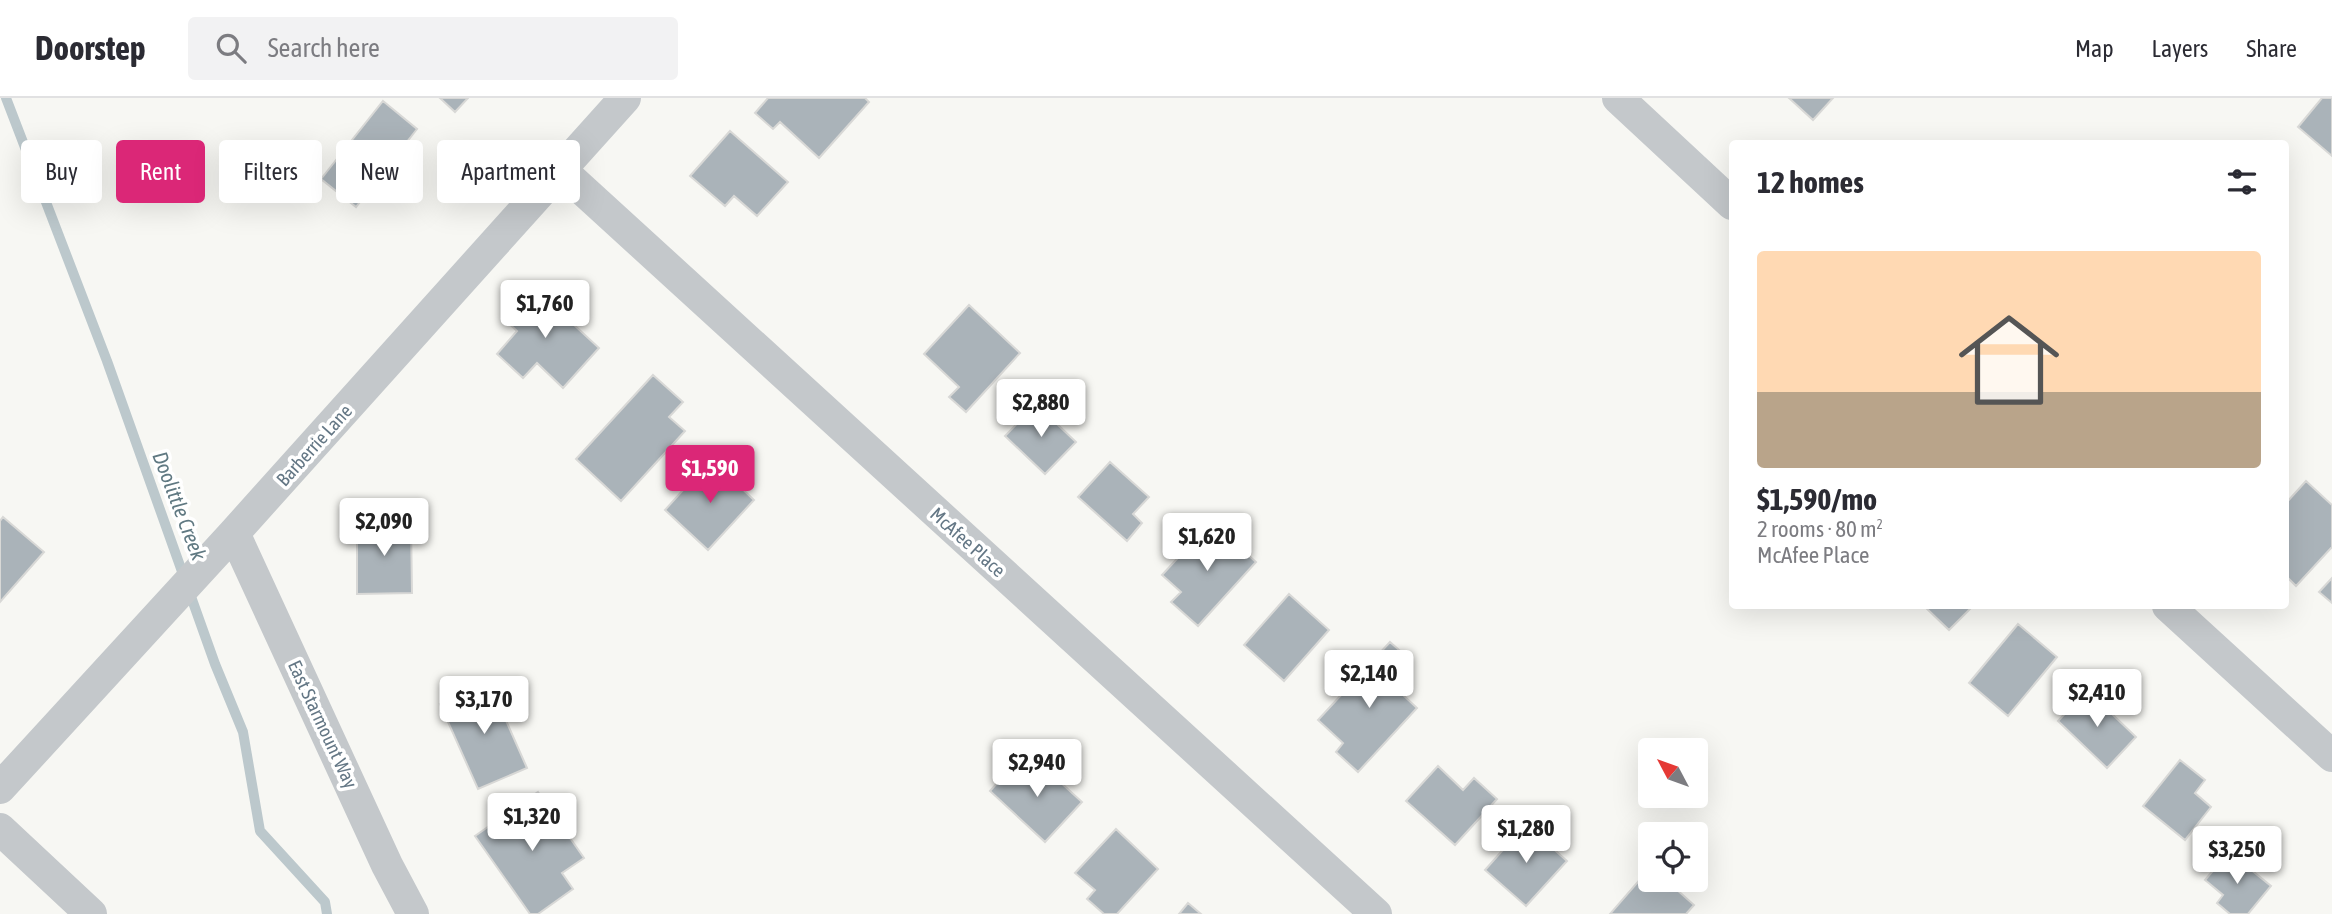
<!DOCTYPE html>
<html lang="en">
<head>
<meta charset="utf-8">
<style>
	body { margin:0; font-family:"Asap Condensed",sans-serif; background:#f2f2f3; color:#2b2b33; height:100vh; display:flex; flex-direction:column; font-size:26px; white-space:nowrap }
	* { box-sizing:border-box; margin:0 }
	p { font-size:23px; color:#7c7c81 }
	.icon { flex:none; width:38px; height:38px; fill:none; stroke:currentColor; stroke-width:2; stroke-linecap:round; stroke-linejoin:round }
	.map { position:relative; flex:1; overflow:hidden }
	.panel { position:absolute; left:1729px; top:42px; width:560px; height:469px; display:flex; flex-direction:column; background:#fff; border-radius:7px; box-shadow:0 7px 28px #0002 }
	.panel>* { flex:none }
	.hud { position:absolute; left:21px; top:42px; width:665px; height:63px; display:flex; gap:14px }
	.needle { width:46px; rotate:311deg }
	.tools { position:absolute; left:1638px; top:640px; display:grid; gap:14px }
	.tools a { display:grid; place-items:center; width:70px; height:70px; border-radius:7px; background:#fff; box-shadow:0 7px 28px #0002; font-size:35px }
	.price { position:absolute; translate:-50% -60px; padding:0 16px; border-radius:7px; background:#fff; color:#222; font-size:23px; line-height:46px; filter:drop-shadow(0 2px 4px #0008) }
	.price::after { content:''; position:absolute; left:50%; top:42px; width:21px; height:16px; margin-left:-10px; background:inherit; clip-path:polygon(0 0,100% 0,50% 100%) }
	.price.on { background:#db2777; color:#fff }
	ul { padding:0; list-style:none }
	li { display:grid; align-content:center; gap:14px; height:371px; padding:0 28px }
	li+li { border-top:2px solid #e1e1e2 }
	li span { display:grid; place-items:center; height:217px; border-radius:7px; color:#555 }
	li>.icon { margin-inline-start:auto }
	span .icon { width:126px; height:126px; fill:#fffc; stroke-width:1 }
	li b { font-size:30px }
	h2 { display:flex; justify-content:space-between; align-items:center; height:84px; padding:0 28px; font-size:30px }
	.tag { padding:0 24px; border-radius:7px; background:#fff; box-shadow:0 7px 28px #0002; font-size:24px; line-height:63px }
	.tag.on { background:#db2777; color:#fff }
	header { display:flex; align-items:center; gap:42px; box-sizing:border-box; height:98px; padding:0 35px; background:#fff; border-bottom:2px solid #e1e1e2 }
	header strong { font-size:33px }
	nav { display:flex; gap:38px; margin-inline-start:auto; font-size:24px }
	.search { width:490px; height:63px; background:#f2f2f3; display:flex; align-items:center; gap:18px; box-sizing:border-box; padding:0 24px; border-radius:7px; color:#7c7c81; font-size:26px }
	.map>svg:first-child { display:block }
</style>
</head>
<body>
<header>
<strong>Doorstep</strong>
<div class="search"><svg class="icon" aria-label="search" viewBox="0 0 24 24"><circle cx="10" cy="10" r="6"/><path d="M15 15l6 6"/></svg>Search here</div>
<nav><a>Map</a><a>Layers</a><a>Share</a></nav>
</header>
<div class="map">
<svg width="2332" height="816" viewBox="0 0 2332 816">
	<rect width="100%" height="100%" fill="#f7f7f3"/>
	<g fill="none" stroke-linecap="round" stroke-linejoin="round">
		<path stroke="#bcc8cc" stroke-width="10" d="M6,0L107,263L215,566L243,634L260,733L325,804L327,816"/>
	</g>
	<path fill="#aab3b9" stroke="#d8d8d6" stroke-width="2" d="M440,0H468L455,14Z
		M768,0H865L869,4L819,60L780,24L773,31L755,15Z
		M1789,0H1833L1813,22Z
		M2322,0H2332V58L2298,29Z
		M383,3L417,31L356,109L321,81Z
		M730,33L788,84L757,118L734,98L725,108L690,78Z
		M531,187L599,250L563,290L537,265L523,280L497,256L517,233L502,219Z
		M969,207L1020,255L966,314L949,299L959,289L924,256Z
		M653,277L683,304L669,319L685,333L621,403L576,361Z
		M1036,306L1076,344L1045,376L1005,338Z
		M711,361L754,402L708,452L665,412Z
		M1110,364L1149,399L1133,416L1142,425L1127,443L1078,399Z
		M2306,383L2332,407V449L2296,488L2286,478V405Z
		M3,419L44,454L0,504V423Z
		M357,424H411L412,495L357,496Z
		M1211,424L1256,464L1198,528L1171,504L1181,494L1162,477Z
		M2332,480V505L2319,494Z
		M1289,496L1329,532L1284,583L1244,547Z
		M1924,508H1973L1949,532Z
		M2018,526L2057,559L2008,618L1969,585Z
		M1390,544L1407,559L1387,582L1417,610L1358,674L1336,654L1343,645L1318,622Z
		M489,584L527,670L478,691L440,606Z
		M2087,592L2136,639L2107,670L2058,623Z
		M1034,660L1082,704L1045,744L990,693L1008,673L1015,680Z
		M2180,662L2205,682L2195,695L2211,709L2185,742L2143,708Z
		M1438,668L1463,692L1474,680L1497,701L1455,747L1406,703Z
		M538,694L584,760L562,775L573,791L538,816H530L475,738Z
		M1526,726L1567,763L1526,808L1485,772Z
		M1116,731L1158,771L1117,816H1104L1087,801L1095,792L1075,775Z
		M2229,754L2271,788L2248,816H2230L2217,805L2223,797L2205,782Z
		M1650,770V782H1666L1694,807L1686,816H1610Z
		M1188,805L1201,816H1179Z"/>
	<g fill="none" stroke-linecap="round" stroke-linejoin="round">
		<path stroke="#c4c8cb" stroke-width="32" d="M1618,0L1732,106
			M561,72L1376,816
			M234,435L387,767L413,816
			M2168,508L2332,658
			M0,690L234,435L625,0
			M0,731L91,816"/>
	</g>
	<g text-anchor="middle" stroke-width="7" stroke-linejoin="round" paint-order="stroke">
		<g font-size="19" fill="#647785" stroke="#fff">
			<text transform="translate(314 347) rotate(-48)" y="7">Barberrie Lane</text>
			<text transform="translate(968 444) rotate(42)" y="7">McAfee Place</text>
			<text transform="translate(323 626) rotate(65)" y="7">East Starmount Way</text>
		</g>
		<g font-size="21" font-style="italic" fill="#607982" stroke="#fff">
			<text transform="translate(179 408) rotate(69)" y="7">Doolittle Creek</text>
		</g>
	</g>
</svg>
<div class="tools">
<a><svg class="needle" viewBox="-14 -14 28 28"><path d="M0-13l5 13h-10z" fill="#e53935"/><path d="M0 13l5-13h-10z" fill="#7c7c81"/></svg></a>
<a><svg class="icon" aria-label="locate" viewBox="0 0 24 24"><circle cx="12" cy="12" r="6"/><path d="M12 2v4M12 18v4M2 12h4M18 12h4"/></svg></a>
</div>
<b class="price" style="left:545px;top:242px">$1,760</b>
<b class="price" style="left:1041px;top:341px">$2,880</b>
<b class="price on" style="left:710px;top:407px">$1,590</b>
<b class="price" style="left:384px;top:460px">$2,090</b>
<b class="price" style="left:1207px;top:475px">$1,620</b>
<b class="price" style="left:1369px;top:612px">$2,140</b>
<b class="price" style="left:2097px;top:631px">$2,410</b>
<b class="price" style="left:484px;top:638px">$3,170</b>
<b class="price" style="left:1037px;top:701px">$2,940</b>
<b class="price" style="left:532px;top:755px">$1,320</b>
<b class="price" style="left:1526px;top:767px">$1,280</b>
<b class="price" style="left:2237px;top:788px">$3,250</b>
<div class="hud">
<a class="tag">Buy</a>
<a class="tag on">Rent</a>
<a class="tag">Filters</a>
<a class="tag">New</a>
<a class="tag">Apartment</a>
</div>
<section class="panel">
<h2>12 homes<svg class="icon" aria-label="filters" viewBox="0 0 24 24"><path d="M4 7h16M4 17h16"/><circle cx="9" cy="7" r="2"/><circle cx="15" cy="17" r="2"/></svg></h2>
<ul>
<li><span style="background:linear-gradient(#ffd9b3 65%,#b9a48a 0)"><svg class="icon" aria-label="home" viewBox="0 0 24 24"><path d="M3 11l9-7 9 7M6 9v11h12V9"/></svg></span><div><b>$1,590/mo</b><p>2 rooms · 80 m²</p><p>McAfee Place</p></div></li>
</ul>
</section>
</div>
</body>
</html>
